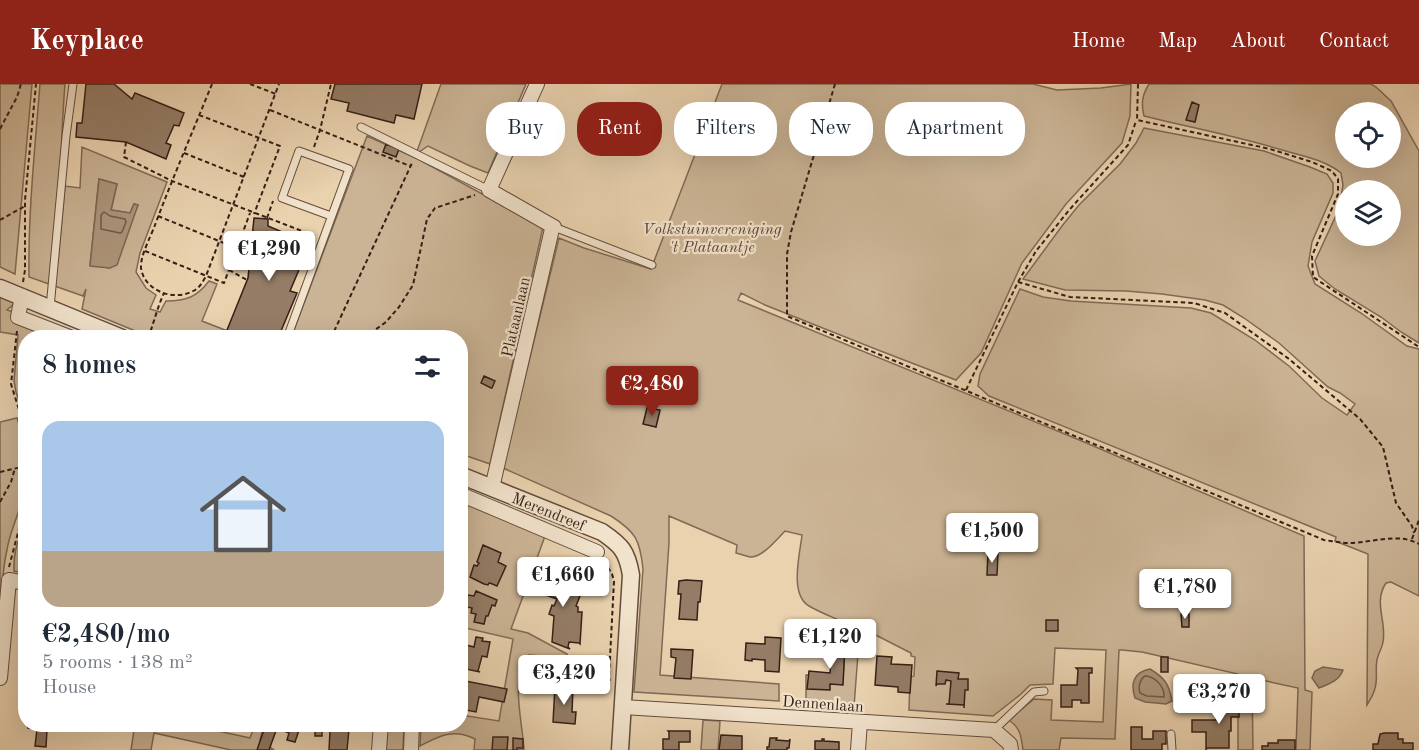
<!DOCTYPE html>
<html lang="en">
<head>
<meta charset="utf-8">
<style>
	body { margin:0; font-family:"Old Standard TT",serif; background:#f6f6f7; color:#1f2937; height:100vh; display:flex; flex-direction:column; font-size:22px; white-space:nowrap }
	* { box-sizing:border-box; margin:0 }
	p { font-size:20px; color:#747a83 }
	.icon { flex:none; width:33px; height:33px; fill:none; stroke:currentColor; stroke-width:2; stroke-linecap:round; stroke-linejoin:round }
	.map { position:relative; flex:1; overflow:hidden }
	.panel { position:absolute; left:18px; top:246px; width:450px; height:402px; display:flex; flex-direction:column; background:#fff; border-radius:24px; box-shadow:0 6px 24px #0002 }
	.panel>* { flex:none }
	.hud { position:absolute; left:486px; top:18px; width:570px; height:54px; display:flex; gap:12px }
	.fabs { position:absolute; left:1335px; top:18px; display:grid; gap:12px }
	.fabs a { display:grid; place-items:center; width:66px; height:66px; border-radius:50%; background:#fff; box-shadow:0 6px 24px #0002; font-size:30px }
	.price { position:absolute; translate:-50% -51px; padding:0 14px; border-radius:6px; background:#fff; color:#222; font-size:20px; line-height:39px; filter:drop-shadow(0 2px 3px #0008) }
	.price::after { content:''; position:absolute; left:50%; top:36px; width:18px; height:14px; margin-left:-9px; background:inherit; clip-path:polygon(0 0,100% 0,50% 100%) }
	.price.on { background:#8f2418; color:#fff }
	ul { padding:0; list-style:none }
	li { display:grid; align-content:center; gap:12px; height:318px; padding:0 24px }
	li+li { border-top:2px solid #e0e1e3 }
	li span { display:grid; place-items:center; height:186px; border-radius:18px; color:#555 }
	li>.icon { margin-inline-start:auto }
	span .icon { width:108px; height:108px; fill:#fffc; stroke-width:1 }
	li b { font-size:26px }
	h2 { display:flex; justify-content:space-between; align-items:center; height:72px; padding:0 24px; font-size:26px }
	.tag { padding:0 21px; border-radius:24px; background:#fff; box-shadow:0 6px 24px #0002; font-size:21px; line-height:54px }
	.tag.on { background:#8f2418; color:#fff }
	header { display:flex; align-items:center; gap:36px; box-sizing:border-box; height:84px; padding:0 30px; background:#8f2418; color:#fff }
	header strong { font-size:28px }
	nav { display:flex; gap:33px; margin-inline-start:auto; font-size:21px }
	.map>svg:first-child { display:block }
</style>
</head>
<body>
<header>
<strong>Keyplace</strong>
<nav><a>Home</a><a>Map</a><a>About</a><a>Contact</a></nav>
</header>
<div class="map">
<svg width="1419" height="666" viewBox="0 0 1419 666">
	<rect width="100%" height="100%" fill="#ead2af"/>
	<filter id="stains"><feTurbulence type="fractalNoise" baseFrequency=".00333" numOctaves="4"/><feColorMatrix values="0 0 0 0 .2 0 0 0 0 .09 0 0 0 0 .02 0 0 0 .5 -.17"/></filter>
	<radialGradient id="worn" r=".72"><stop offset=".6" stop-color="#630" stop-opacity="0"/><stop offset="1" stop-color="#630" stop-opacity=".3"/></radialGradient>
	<path fill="#cbb495" stroke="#806a56" stroke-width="1.5" fill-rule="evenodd" d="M0,0H32L15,190L0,183Z
		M40,0H65C60,59 61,119 58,178L65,102L80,104L82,63L167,98L140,169L136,188L146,204L156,211L150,225L160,228L166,217C186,217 197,213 209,197L217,200L202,237L243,253H150L82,225L86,205L83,212L29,193C28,128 35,64 40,0ZM99,95L117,100L111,126L130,129L134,120L138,121L110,184L90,181Z
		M441,0H526L488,89L470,82L428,62L416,70Z
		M722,0H1033L1057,6L1101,4L1131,0L1130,32L1122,59L1066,120L1022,179L981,269L956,296L878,266L765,221L741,209L738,216L1077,355L1304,452L1305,606L1312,608L1310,666H1296L1298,604L1252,594L1253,666H1238V590L1142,568L1122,566H1119L1115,655L1061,654L1059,666H1023C1021,652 1021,645 1009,636L1034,615L1052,616L1051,636L1103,638L1106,566L1055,564L1053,600L1030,601L1021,610L993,632L909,626L910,593L914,592L915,573L911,572V569L860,543L854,623L806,619V591L843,592L847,540C835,534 821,529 809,522C789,510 800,470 802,451L785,447C777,455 762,474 750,473C746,472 740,470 736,469L737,461L669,432V459L660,591L779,600V617L634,608L643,485C640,456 636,448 611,432L503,384L559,154L584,164L651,185Z
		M1149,0H1371L1376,3L1391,17L1419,67V259L1401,248L1381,233L1335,205L1319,192L1315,177L1339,125L1343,101L1341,89C1326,77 1307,73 1289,68C1241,53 1192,44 1144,32C1141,20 1142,11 1149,0ZM1346,28H1390V74H1346ZM1346,106H1390V152H1346Z
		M1144,44L1264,67L1310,83L1327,90L1333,99V109L1312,158L1308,182L1315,200L1361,229L1407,262L1419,265V512L1391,498L1386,499C1373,518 1387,538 1383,558C1382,564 1378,570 1377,576C1375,585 1378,595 1375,604C1374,610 1370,616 1367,621L1368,470L1335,457L1336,453L989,312L978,302L980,290L1020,205L1043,213L1071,217L1191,224L1211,229L1255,256L1289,282L1322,314L1347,331L1355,320L1340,309L1328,303L1279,259L1244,234L1223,221L1205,216L1162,210L1126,207L1065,206L1023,195L1062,142L1079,121L1120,80L1136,59Z
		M367,52L418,75L543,143L490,380L461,370L460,254H291Z
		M0,212L15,219L7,226L48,239L50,253L26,254L25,336L16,308L14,297L18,251L0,248Z
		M17,334C26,361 28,398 19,426C15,439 9,452 7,466C2,487 2,509 0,531V338Z
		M469,417L548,444L511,545L528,549L567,570V590L541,572L529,571C509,592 523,640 524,666H474L475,655C453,644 439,652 420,662L421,641L460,640L461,631L499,637L513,555L461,543V456Z
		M25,437V489L14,487C13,466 19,456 25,437Z
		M703,636L720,637L718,666H701Z
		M113,641H190L250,654L255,641H264L260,656L274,666H231L154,649L151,666H131L134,646Z
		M387,641H404L403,666H386Z"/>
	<path fill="#ad957b" stroke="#7d6653" stroke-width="1.5" d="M99,95L117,100L111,126L130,129L134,120L138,121L117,181L110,184L90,182Z
		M1323,583L1343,586C1339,597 1329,600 1319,604L1312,594L1315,587Z
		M1150,585C1165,594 1169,600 1172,617L1166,620L1145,618L1135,614C1130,599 1134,588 1150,585Z"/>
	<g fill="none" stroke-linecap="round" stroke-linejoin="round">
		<path stroke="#725a48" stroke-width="1.5" d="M104,128L110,132L125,135L126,138L122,148L120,149L101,145V131Z
			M1145,592C1155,592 1165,603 1164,613L1147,612L1140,609C1138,603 1140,595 1145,592Z"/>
	</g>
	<path fill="#947c66" stroke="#361f16" stroke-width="1.5" d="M86,0H114L132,15L135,9L184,29L179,42L174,41L171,48L166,59L171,61L166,75L126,58L76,53L77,39H82Z
		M335,0H422L414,35L396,31L394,39L347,27L349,19L331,15Z
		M1192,18L1199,21L1195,38L1186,36Z
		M386,60L399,65L396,73L383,68Z
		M254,134L268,135V142L296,154L298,149L312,155L290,207L297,209L278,254H259L242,247L240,251L227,246L248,194Z
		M484,292L495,297L492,304H491L481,299Z
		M647,324L660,326L656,343L643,340Z
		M483,461L501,469L498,478L506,482L497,502L490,499H489L488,501L484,500L470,493L474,481L477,482L479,479L477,478Z
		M988,468L998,469L997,491H987Z
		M543,485L584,502L576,522L578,523V528H582L580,560L579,559L569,558L568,563L570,565L552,558L554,532L549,530L552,521L554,522L557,515L540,509L541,505L537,503L541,493L543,494L546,487Z
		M686,496L702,497L700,518H698L697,536L679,535L681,510H678L679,497Z
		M476,507L497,516L495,522L492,521L488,532H486L484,540L474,538L476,530L471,529L472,524L463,522L465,514H467L468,511L474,512Z
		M1181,530H1189V543H1182Z
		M1046,536H1058V547H1046Z
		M476,553L483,554L482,557L490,558L487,573L482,572L478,587L480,588L466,585L467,580L460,578L461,565H465L466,561L474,563Z
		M765,553L781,554L779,588L765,587V576L752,575V577L745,576L746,559L765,560Z
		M828,560L845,561L843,601L830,600V606L807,605L809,587L830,589L831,577H827Z
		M671,565L693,566L691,595L674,594L676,574L671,573Z
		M877,572L892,573L891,580L912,581L910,609L898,608V603L875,601Z
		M1161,573H1168V588H1161Z
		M1076,584H1092V589H1089V619H1081V616H1072V623H1061V601H1077L1078,586Z
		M937,587L959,589L958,595H968V606H965L964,624V621L946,620H949L951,597L946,596L945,600H937L936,602Z
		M460,596L507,605L504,618L479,613L476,628L460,625Z
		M555,602L573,603L572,628H576L575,640L553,638Z
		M1231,605H1239V633H1231V647H1229V664H1207L1206,666V648H1192V636H1216V626H1229V623H1231Z
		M28,640H66V647L47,646L46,663L35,662L37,645L28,644Z
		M266,640H301L295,658L287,656L289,649L277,644L269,666H257Z
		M315,640H340L339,644L349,645L347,666H329L330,647L322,646V652H315Z
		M1131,643H1142V655H1153V647H1166V660H1162V666H1131Z
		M668,647H690V658H679V666H663V655H669V648Z
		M1384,649H1398V655H1403V659H1413V666H1373V660H1378L1380,650Z
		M721,651L742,652V666H719Z
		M493,653H508L507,666H492Z
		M513,654L523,655V664H517V666H513Z
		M770,654H777L776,656L789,657L790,655L789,664H787V666H767V663H769Z
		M822,655H824V657L839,658V666H815V657H822Z
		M1278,656H1295V666H1262V662H1268V659H1278Z"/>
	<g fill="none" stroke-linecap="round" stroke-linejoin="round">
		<defs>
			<path id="service" d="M361,43L489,106
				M554,143L652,181
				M50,224L66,52L73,0
				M287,254L349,85L299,67L282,114L331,132
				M994,646L1034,608L1044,607
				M1171,650L1172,666"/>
			<path id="minor" d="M22,212L18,233L72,254
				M492,404L552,145L554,143L489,106L537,0
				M460,410L597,468
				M0,594L9,496L26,499
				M623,623L994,646L1010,660L1011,666
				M379,666L381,640
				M411,666L412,640
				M858,666L860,638"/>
			<path id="tertiary" d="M0,204L122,254
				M460,391L602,448C621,461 627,467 631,491L620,666"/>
		</defs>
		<use href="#service" stroke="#634c3c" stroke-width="9"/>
		<use href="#minor" stroke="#634c3c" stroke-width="16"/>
		<use href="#tertiary" stroke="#634c3c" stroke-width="19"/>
		<path stroke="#361f16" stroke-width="2" stroke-dasharray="4.5 3" stroke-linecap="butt" d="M212,0C193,47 173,93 155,141C151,152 140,172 141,184C144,206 172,217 191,208C199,205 202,199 206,192L279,0
			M250,0L276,10
			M835,0L791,148L787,170V232L1324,456C1332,457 1340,459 1348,459C1371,459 1398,448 1419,460
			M1138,0L1137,36L1270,65L1312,78L1332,87L1338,95V110L1312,172L1313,193L1419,263
			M270,26L410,82
			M199,31L280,62L254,130
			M0,45L17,13L21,0
			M126,58L124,73L172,97L315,152
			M314,63L320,46L331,0
			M184,69L244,93
			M158,132L236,164
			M267,134L273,117
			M0,136L25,122
			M145,167L224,199L250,129
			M229,186L247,196
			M23,198L25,186V116L36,0
			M1018,198L1070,213L1194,219L1225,229L1289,275L1360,335L1383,363L1396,419L1412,442L1414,449
			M17,247L11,300L25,345L26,354
			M135,247L148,254
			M148,254C154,239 157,224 164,209
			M331,254L412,79
			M364,254L386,238L399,223L413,201L427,135L435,124L475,111
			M966,306L1018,198L1036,167L1070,125L1128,61L1136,37
			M0,388L26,382
			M0,418L11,398L15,384
			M1412,455L1419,436
			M604,477L612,490L614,497L609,593L610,597
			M9,483L26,418"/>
		<use href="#service" stroke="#f1e2cb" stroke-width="7"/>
		<use href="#minor" stroke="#f1e2cb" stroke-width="14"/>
		<use href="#tertiary" stroke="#f1e2cb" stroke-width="16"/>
	</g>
	<g text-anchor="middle" stroke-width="4.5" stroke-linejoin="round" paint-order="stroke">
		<g font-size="16" font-style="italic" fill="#5b4436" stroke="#f1e2cb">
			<text x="712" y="150">Volkstuinvereniging<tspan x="712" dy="18">'t Plataantje</tspan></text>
		</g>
		<g font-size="16" fill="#361f16" stroke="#f1e2cb">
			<text transform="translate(515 233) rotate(-77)" y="6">Plataanlaan</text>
			<text transform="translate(549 427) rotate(22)" y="6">Merendreef</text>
			<text transform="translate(823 619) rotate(4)" y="6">Dennenlaan</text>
		</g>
	</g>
	<rect width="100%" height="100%" filter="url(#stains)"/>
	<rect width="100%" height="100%" fill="url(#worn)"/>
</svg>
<div class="fabs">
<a><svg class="icon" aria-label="locate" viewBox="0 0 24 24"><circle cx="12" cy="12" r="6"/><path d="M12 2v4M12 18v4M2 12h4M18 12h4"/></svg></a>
<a><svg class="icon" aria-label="layers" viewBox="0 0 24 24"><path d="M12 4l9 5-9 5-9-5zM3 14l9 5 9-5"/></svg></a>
</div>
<b class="price" style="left:269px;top:198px">€1,290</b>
<b class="price on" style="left:652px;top:333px">€2,480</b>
<b class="price" style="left:992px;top:480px">€1,500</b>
<b class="price" style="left:563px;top:524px">€1,660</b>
<b class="price" style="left:1185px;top:536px">€1,780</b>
<b class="price" style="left:830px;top:586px">€1,120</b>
<b class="price" style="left:564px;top:622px">€3,420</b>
<b class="price" style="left:1219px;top:641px">€3,270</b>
<div class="hud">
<a class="tag">Buy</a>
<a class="tag on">Rent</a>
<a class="tag">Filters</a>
<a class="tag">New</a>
<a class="tag">Apartment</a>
</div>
<section class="panel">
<h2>8 homes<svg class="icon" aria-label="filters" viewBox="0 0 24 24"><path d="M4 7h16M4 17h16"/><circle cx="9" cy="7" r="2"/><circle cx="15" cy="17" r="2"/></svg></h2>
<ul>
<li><span style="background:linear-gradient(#a9c7e8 70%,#b9a48a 0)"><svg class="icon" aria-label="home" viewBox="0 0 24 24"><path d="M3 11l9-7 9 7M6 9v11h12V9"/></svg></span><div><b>€2,480/mo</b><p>5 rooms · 138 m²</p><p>House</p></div></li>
</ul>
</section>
</div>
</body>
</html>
